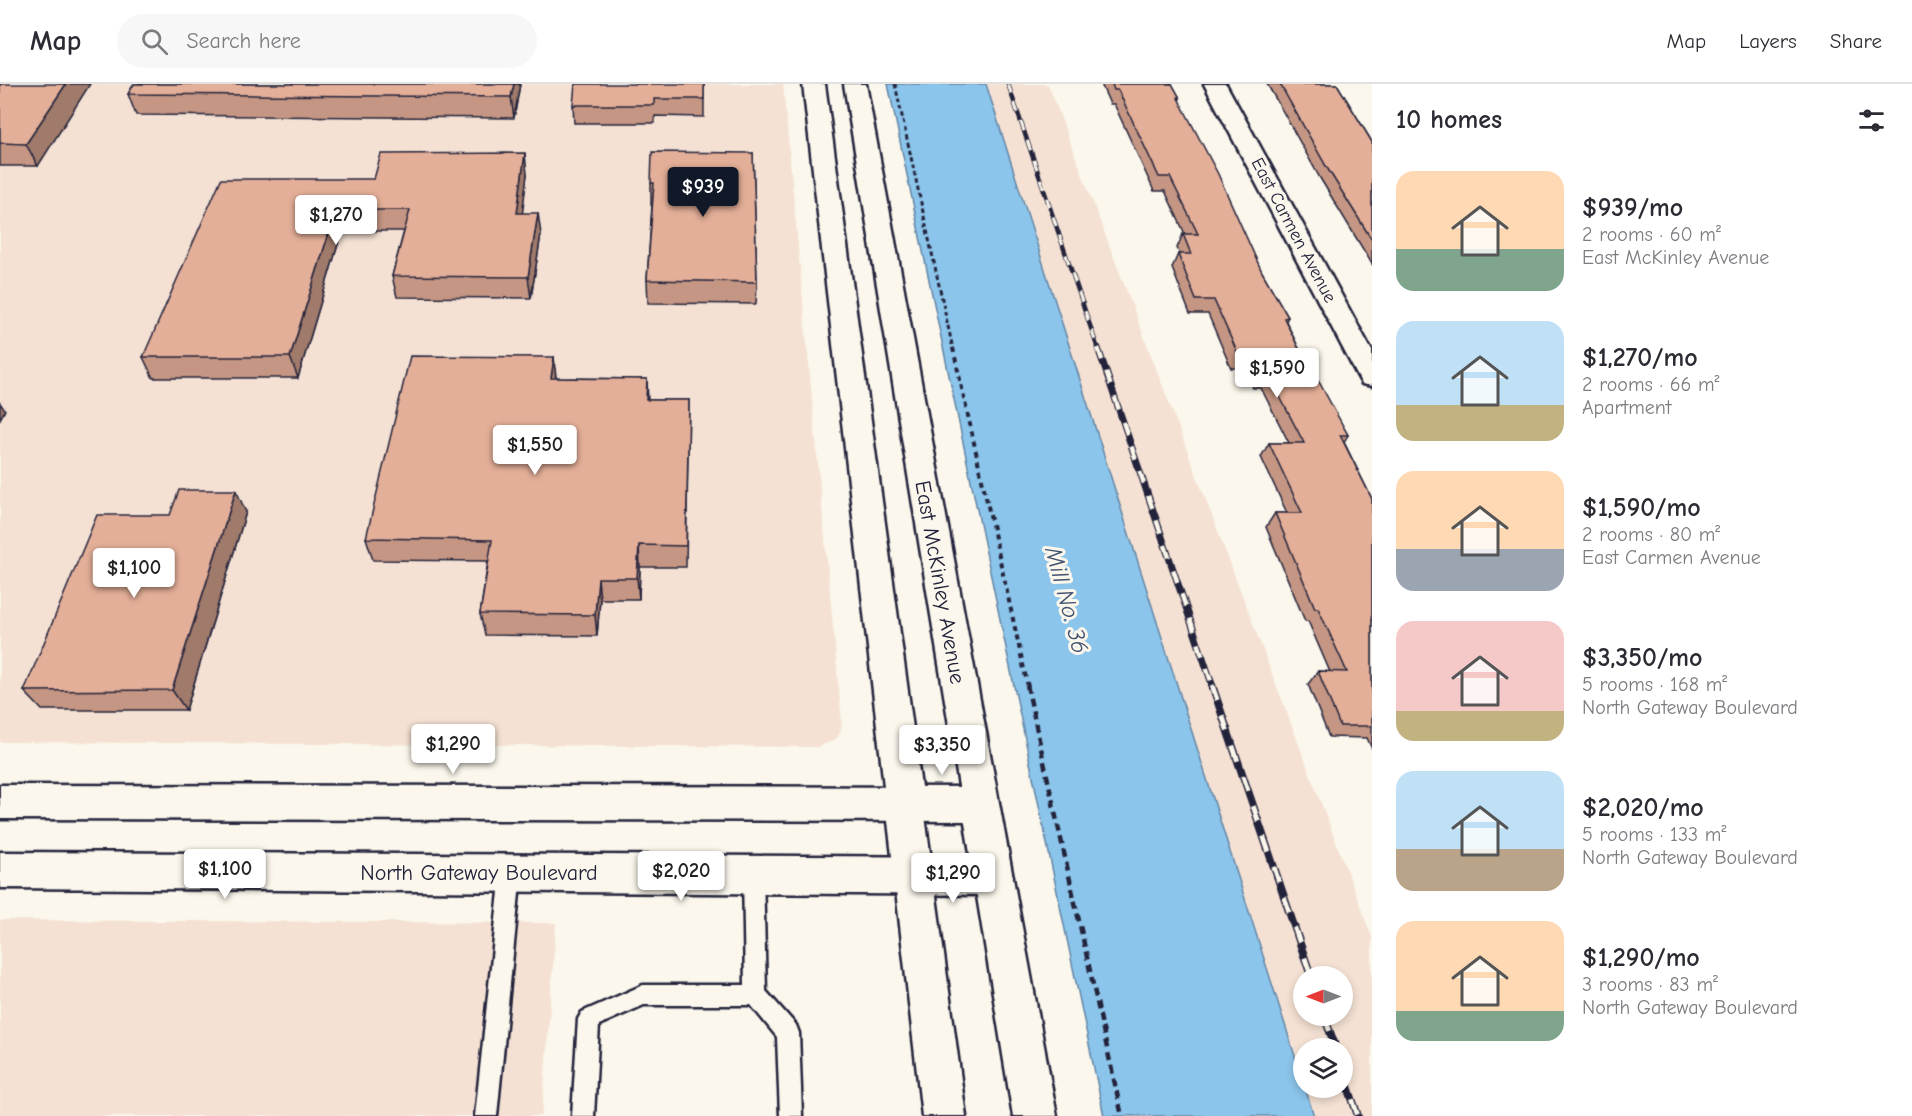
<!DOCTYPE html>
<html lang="en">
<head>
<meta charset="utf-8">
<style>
	body { margin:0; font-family:"Comic Neue",sans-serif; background:#f7f7f7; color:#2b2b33; height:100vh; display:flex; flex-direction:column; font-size:22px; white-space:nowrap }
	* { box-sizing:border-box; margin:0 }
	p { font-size:20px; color:#7c7c81 }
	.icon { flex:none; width:33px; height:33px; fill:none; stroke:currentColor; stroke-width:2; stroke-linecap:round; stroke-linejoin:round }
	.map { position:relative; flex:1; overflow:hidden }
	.details { display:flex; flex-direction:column; background:#fff; width:540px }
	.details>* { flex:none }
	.needle { width:39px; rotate:270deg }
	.buttons { position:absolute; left:1293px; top:882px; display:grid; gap:12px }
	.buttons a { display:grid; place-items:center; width:60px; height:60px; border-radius:50%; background:#fff; box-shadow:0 3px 9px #0003; font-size:30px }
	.price { position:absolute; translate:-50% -51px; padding:0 14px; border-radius:6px; background:#fff; color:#222; font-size:20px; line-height:39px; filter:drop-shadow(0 2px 3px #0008) }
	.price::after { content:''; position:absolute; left:50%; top:36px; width:18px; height:14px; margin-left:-9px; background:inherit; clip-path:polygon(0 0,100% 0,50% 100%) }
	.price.current { background:#111827; color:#fff }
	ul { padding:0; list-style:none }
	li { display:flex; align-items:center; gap:18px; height:150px; padding:0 24px }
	li span { display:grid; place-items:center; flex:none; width:168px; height:120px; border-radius:18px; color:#555 }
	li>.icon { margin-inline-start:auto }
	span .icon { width:72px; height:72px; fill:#fffc; stroke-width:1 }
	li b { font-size:26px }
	h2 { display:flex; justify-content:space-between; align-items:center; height:72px; padding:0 24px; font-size:26px }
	header { display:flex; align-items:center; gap:36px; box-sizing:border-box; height:84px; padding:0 30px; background:#fff; border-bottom:2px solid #e1e1e2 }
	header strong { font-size:28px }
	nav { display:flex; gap:33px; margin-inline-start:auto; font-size:21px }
	.search { width:420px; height:54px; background:#f7f7f7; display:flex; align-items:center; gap:15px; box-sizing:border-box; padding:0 21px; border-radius:33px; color:#7c7c81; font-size:22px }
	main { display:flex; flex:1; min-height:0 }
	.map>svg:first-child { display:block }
</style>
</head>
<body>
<header>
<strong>Map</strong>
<div class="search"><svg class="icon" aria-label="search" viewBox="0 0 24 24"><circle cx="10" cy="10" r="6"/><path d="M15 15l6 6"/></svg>Search here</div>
<nav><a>Map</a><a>Layers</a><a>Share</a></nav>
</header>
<main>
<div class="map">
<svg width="1372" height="1032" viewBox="0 0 1372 1032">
	<rect width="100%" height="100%" fill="#fbf7ec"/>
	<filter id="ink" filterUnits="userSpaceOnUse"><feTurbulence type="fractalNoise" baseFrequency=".0167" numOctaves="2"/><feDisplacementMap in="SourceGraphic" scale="12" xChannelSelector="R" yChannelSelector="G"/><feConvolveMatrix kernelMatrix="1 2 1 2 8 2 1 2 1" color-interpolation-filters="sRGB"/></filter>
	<g filter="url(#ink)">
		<path fill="#f4e1d3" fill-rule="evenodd" d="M0,0H783L842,640L840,649L835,656L817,663L0,658Z
			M986,0H1048L1372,853V1032H1314L1305,1004H1342V964H1304L1303,999ZM1304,892H1342V932H1304Z
			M0,836L556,839L542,1032H0Z"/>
		<path fill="#8cc5eb" stroke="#6284a5" stroke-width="1.5" d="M888,0H986L1314,1032H1104Z"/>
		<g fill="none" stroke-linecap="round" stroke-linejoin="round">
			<defs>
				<path id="service" d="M511,780L518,782L521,789L497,1032H475L501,789L504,782Z
					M753,781L760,783L763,790L766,907L796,941L799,949L802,1032H780L777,953L751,921H644L599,941L594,1032H572L578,935L582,928L643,901H745L743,790L746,783Z"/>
				<path id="minor" d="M1204,0H1226L1372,267V302L1362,300L1358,293Z"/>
				<path id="secondary" d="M0,701L979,703L992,708L998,720L992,732L979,737L0,735Z
					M0,768L993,773L1007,779L1013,792L1007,805L993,811L0,804Z"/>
				<path id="primary" d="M803,0H825L966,1032H922Z
					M844,0H866L1057,1032H1013Z"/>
			</defs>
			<use href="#service" stroke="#22223b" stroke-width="5"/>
			<use href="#minor" stroke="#22223b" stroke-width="5"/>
			<use href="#secondary" stroke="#22223b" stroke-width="5"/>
			<use href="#primary" stroke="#22223b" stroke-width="5"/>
			<path stroke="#22223b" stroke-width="3" stroke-dasharray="4.5 3" stroke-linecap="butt" d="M895,0L953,265"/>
			<path stroke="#22223b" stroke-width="4" stroke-dasharray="5 4.5" stroke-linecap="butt" d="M953,264L1028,603"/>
			<path stroke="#22223b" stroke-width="4.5" stroke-dasharray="8 5" stroke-linecap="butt" d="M1027,601L1122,1032"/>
			<use href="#service" fill="#fbf7ec" fill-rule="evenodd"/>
			<use href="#minor" fill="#fbf7ec" fill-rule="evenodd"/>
			<use href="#secondary" fill="#fbf7ec" fill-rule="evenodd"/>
			<use href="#primary" fill="#fbf7ec" fill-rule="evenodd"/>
			<defs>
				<path id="rail-far2" d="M1008,0L1098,265"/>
				<path id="rail-far1" d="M1098,264L1213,603"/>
				<path id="rail" d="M1212,601L1311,892
					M1324,932L1336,964
					M1342,985L1358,1032"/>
			</defs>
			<use href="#rail-far2" stroke="#22223b" stroke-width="4.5"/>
			<use href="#rail-far1" stroke="#22223b" stroke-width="7"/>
			<use href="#rail" stroke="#22223b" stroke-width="8"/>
			<use href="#rail-far2" stroke="#fbf7ec" stroke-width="3" stroke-dasharray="10" stroke-linecap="butt"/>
			<use href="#rail-far1" stroke="#fbf7ec" stroke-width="4.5" stroke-dasharray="13" stroke-linecap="butt"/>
			<use href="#rail" stroke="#fbf7ec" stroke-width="5" stroke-dasharray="16" stroke-linecap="butt"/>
		</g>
		<path fill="#c49683" stroke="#22223b" stroke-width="1.5" d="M0,0L38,82H0Z
			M134,0H520L514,34L136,31L128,10Z
			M704,0V33L655,32V39H574L573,21Z
			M1101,0H1172L1180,14L1179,17L1262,188L1288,233L1286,237L1314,296L1348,351L1344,358L1372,415V665L1367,654L1329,653L1308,600L1318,587L1330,588L1308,537H1305L1266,443L1275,429H1287L1261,373L1269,359H1289L1261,304H1253L1244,284H1231L1208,230H1190L1172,184L1178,170H1180L1177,164L1183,150H1185L1165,107H1154L1114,20H1110Z
			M1267,0H1337L1372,58V180L1320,94L1277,17Z
			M753,69L757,198L756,220L648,219L647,196L652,121H651V99Z
			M527,90L522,129L541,150L531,214L397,213L392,192L404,147H342L298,294H153L143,273L374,95Z
			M554,273L556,294L647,295V316H689L686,483H640L639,515H600L597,552L485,551L480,530L488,477L373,476L366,454Z
			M246,428L186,626H42L24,607Z"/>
		<path fill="#a07a6a" stroke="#22223b" stroke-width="1.5" d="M66,0H90L38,82L26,60Z
			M514,0H520L514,34L511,13Z
			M525,69L527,90L520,150L517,129Z
			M336,126L342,147L298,294L290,273Z
			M538,129L541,150L531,214L528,193Z
			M554,273L556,296L551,294Z
			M647,295L648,317L646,316Z
			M0,319L5,326L0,335Z
			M236,406L246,428L186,626L172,606Z
			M639,461L640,483L639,515L637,494Z
			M598,494L600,515L597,552L595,531Z"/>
		<path fill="#e4af98" stroke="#22223b" stroke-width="1.5" d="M0,0H66L26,60L0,59Z
			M134,0H514L511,13L128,10Z
			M575,0H704V15H654V21H573Z
			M1112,0H1172L1180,14H1178L1218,90L1262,188L1288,233L1284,234L1314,296H1318L1348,351H1340L1372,415V642H1340L1318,587L1347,588L1318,524H1315L1275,429H1302L1269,359H1304L1268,290H1260L1251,270H1238L1214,216H1196L1178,170H1191L1183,150H1198L1170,93H1159L1118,6H1114Z
			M1280,0H1337L1372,58V156L1326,82Z
			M652,68L753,69L757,198L647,196L654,99H651Z
			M525,69L517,129H538L528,193L392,192L410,126H336L290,273H143L221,95H374L381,70Z
			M410,272L554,273L551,294L647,295L646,316H689L686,462L639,461L637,494H598L595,531L480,530L492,456L366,454Z
			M179,406H236L172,606L24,607L97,431H170Z"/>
	</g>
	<g text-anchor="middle" stroke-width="6" stroke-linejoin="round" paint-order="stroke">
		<g font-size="18" fill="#22223b" stroke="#fbf7ec">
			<text transform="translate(1294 146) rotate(62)" y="6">East Carmen Avenue</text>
		</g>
		<g font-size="22" fill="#22223b" stroke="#fbf7ec">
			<text transform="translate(941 498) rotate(80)" y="8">East McKinley Avenue</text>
			<text x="479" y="796">North Gateway Boulevard</text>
		</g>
		<g font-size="24" font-style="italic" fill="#425370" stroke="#fbf7ec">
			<text transform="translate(1067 516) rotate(75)" y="8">Mill No. 36</text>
		</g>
	</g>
</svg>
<div class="buttons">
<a><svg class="needle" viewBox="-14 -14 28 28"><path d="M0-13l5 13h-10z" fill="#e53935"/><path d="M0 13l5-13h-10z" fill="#7c7c81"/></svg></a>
<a><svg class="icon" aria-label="layers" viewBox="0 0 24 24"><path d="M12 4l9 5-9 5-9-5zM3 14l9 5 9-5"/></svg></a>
</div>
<b class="price current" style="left:703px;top:134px">$939</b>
<b class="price" style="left:336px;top:162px">$1,270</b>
<b class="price" style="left:1277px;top:315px">$1,590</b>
<b class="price" style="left:535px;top:392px">$1,550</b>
<b class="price" style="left:134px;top:515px">$1,100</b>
<b class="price" style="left:453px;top:691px">$1,290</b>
<b class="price" style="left:942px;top:692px">$3,350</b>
<b class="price" style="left:225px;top:816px">$1,100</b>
<b class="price" style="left:681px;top:818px">$2,020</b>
<b class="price" style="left:953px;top:820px">$1,290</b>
</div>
<section class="details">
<h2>10 homes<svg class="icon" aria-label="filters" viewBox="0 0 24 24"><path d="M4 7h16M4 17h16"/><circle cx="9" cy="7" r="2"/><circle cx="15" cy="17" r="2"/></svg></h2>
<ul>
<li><span style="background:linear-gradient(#ffd9b3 65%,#7fa58c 0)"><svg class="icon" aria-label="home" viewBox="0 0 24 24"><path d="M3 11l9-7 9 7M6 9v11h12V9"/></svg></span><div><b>$939/mo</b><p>2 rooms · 60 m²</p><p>East McKinley Avenue</p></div></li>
<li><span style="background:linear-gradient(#bfe0f5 70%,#c2b280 0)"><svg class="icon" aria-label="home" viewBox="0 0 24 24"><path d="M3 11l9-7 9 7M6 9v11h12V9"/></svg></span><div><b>$1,270/mo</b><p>2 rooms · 66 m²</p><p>Apartment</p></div></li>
<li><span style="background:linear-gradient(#ffd9b3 65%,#9aa5b1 0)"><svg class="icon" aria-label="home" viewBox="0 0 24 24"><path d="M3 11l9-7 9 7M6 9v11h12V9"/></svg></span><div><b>$1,590/mo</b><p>2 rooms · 80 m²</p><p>East Carmen Avenue</p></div></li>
<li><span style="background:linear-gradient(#f6c9c9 75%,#c2b280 0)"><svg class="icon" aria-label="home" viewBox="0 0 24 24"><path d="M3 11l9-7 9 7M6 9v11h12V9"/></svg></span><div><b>$3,350/mo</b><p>5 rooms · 168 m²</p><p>North Gateway Boulevard</p></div></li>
<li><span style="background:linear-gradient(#bfe0f5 65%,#b9a48a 0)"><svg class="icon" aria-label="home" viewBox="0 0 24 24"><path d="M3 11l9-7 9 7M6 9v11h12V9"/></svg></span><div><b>$2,020/mo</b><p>5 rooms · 133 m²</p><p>North Gateway Boulevard</p></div></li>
<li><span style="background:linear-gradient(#ffd9b3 75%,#7fa58c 0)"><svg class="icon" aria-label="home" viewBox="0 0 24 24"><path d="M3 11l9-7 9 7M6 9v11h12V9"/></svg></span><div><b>$1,290/mo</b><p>3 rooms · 83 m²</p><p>North Gateway Boulevard</p></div></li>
</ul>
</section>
</main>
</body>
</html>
